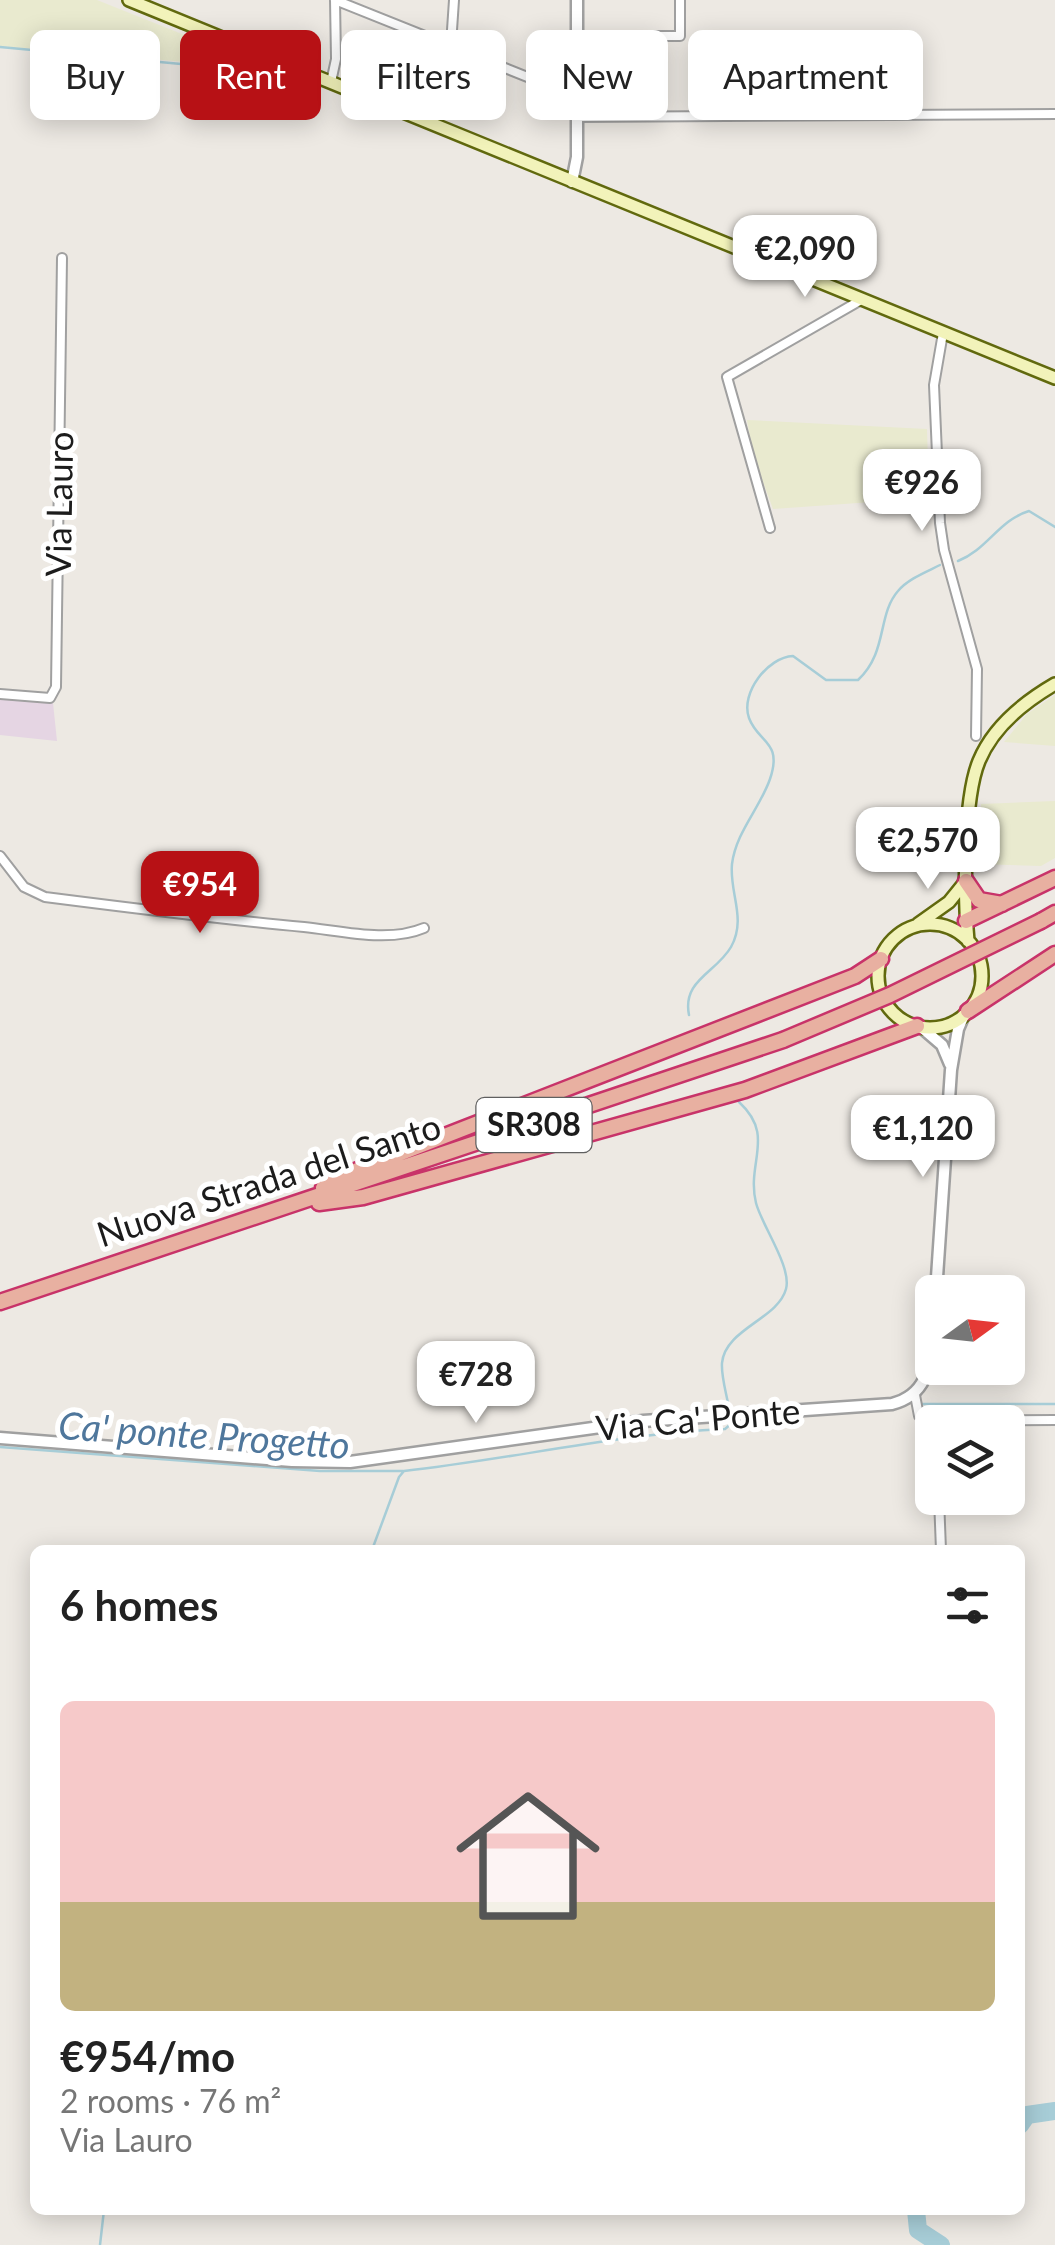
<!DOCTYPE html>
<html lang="en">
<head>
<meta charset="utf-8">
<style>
	body { margin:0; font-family:Lato,sans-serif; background:#f6f6f6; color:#222; height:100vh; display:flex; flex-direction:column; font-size:38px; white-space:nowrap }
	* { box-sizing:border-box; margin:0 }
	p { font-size:32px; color:#767676 }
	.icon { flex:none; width:55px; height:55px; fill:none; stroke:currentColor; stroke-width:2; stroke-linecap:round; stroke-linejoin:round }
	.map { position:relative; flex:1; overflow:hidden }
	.drawer { position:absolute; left:30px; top:1545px; width:995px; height:670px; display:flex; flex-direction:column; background:#fff; border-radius:15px; box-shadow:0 5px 25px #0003 }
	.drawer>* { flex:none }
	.banner { position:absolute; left:30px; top:30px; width:995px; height:90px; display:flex; gap:20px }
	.needle { width:65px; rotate:75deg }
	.buttons { position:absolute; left:915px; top:1275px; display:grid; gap:20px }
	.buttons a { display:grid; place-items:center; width:110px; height:110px; border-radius:15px; background:#fff; box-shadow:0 5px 25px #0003; font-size:50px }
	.price { position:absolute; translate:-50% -85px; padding:0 22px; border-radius:20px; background:#fff; color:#222; font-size:32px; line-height:65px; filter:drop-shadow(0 2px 5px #0008) }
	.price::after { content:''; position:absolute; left:50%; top:60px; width:30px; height:22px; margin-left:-15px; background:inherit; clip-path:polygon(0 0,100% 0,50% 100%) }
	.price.current { background:#b71115; color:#fff }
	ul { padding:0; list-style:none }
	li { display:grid; align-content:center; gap:20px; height:530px; padding:0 30px }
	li+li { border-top:2px solid #e0e0e0 }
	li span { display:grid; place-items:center; height:310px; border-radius:15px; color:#555 }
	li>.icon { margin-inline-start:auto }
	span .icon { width:180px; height:180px; fill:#fffc; stroke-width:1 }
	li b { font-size:42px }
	h2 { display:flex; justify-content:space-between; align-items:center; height:120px; padding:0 30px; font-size:42px }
	.tag { padding:0 35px; border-radius:15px; background:#fff; box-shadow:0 5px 25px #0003; font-size:35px; line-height:90px }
	.tag.current { background:#b71115; color:#fff }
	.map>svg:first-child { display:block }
</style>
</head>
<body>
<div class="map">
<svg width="1055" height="2245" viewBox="0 0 1055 2245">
	<rect width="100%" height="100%" fill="#ede9e3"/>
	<path fill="#e5d5e3" d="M0,698L53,703L57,741L0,735Z"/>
	<path fill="#e9eacf" d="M0,0H97L227,52L221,63L209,64L0,46Z
		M747,420L927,429L929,498L773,509L753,455Z
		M1055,695V746L1004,742L1027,714Z
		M1055,801V858L1041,866L978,864L981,804Z"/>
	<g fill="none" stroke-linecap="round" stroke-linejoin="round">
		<path stroke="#a7cdd7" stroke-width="2.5" d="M0,47L213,67L224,64L230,52
			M958,561C987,550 999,520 1029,511L1055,527
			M689,1015C682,980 716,973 731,947C747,918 729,893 732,864C736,832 760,808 770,779C783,741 758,743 749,718C740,693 768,657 793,656L826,680H858C888,652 877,615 898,591C908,579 926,572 940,565
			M922,1404H1055
			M729,1409C727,1395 721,1377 722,1363C725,1329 778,1319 786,1289C792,1267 762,1226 756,1203C746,1162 776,1136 739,1102
			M0,1447L320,1471H403
			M372,1550L399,1477L404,1471C512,1459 617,1434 725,1429L732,1423L814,1414
			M100,2245L104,2210"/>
		<path stroke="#a7cdd7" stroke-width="18" d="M1020,2125L1027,2115L1055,2111
			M916,2210L918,2230L941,2245"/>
		<defs>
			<path id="minor" d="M335,0L560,90L576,92
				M577,36H680V0
				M451,45L454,0
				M331,82L336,59L335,0
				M576,117L1055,114
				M943,333L934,385L940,523L944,550L977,669L976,736
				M770,528L727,377L861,300
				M0,694L50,698L56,687L62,258
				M0,856L24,887L45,897C131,908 217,919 304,927C342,931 389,943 424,928
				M915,1395L919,1416L925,1421L1055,1420
				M939,1498L941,1550"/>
			<path id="tertiary" d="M572,182L577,157V0
				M921,1027L942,1045L950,1064
				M936,1292L951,1070L958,1029L964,1015
				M0,1438L292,1461L350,1462L643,1421L892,1404C926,1395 930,1369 932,1337"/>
			<path id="secondary" d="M129,0L1055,378
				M918,924L949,902L966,881
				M878 976a52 52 0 1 1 104 0a52 52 0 1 1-104 0Z
				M968,941C964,898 963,800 979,761C993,727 1024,702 1055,684"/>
			<path id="trunk" d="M966,881L979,900L1002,904
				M966,921L1055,878
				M1041,921L1055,913
				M968,1011L1055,954
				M323,1188L355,1171L855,976L881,959
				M319,1203L363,1197L745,1090L917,1026
				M0,1302L783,1040"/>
		</defs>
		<use href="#minor" stroke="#a0a0a0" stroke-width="12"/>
		<use href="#tertiary" stroke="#a0a0a0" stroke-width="15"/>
		<use href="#secondary" stroke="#61690e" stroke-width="16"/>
		<use href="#trunk" stroke="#c83369" stroke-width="19"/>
		<use href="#minor" stroke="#fff" stroke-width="8"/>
		<use href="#tertiary" stroke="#fff" stroke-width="10"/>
		<use href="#secondary" stroke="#f2f3ba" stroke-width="11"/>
		<use href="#trunk" stroke="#e8b0a1" stroke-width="14"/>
		<defs>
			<path id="trunk-bridge" d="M783,1040L890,995L1041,921"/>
		</defs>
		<use href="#trunk-bridge" stroke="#c83369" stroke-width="19" stroke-linecap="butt"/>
		<use href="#trunk-bridge" stroke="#e8b0a1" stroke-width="14"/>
	</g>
	<g text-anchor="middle" stroke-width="10" stroke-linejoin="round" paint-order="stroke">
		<rect fill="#fff" stroke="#606060" stroke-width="2.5" x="476.5" y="1098" width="115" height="54" rx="8"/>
		<g font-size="32" font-weight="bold" fill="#1c1c1c">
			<text x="534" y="1136">SR308</text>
		</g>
		<g font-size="35" fill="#1c1c1c" stroke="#fff">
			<text transform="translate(60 504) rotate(-89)" y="12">Via Lauro</text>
			<text transform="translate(269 1181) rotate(-18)" y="12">Nuova Strada del Santo</text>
			<text transform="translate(698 1420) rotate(-5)" y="12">Via Ca' Ponte</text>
		</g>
		<g font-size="38" font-style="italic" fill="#4f779c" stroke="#fff">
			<text transform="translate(204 1436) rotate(4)" y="13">Ca' ponte Progetto</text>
		</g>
	</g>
</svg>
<div class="buttons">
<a><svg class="needle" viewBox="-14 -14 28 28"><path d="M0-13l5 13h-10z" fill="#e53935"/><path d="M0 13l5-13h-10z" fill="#767676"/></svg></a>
<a><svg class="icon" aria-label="layers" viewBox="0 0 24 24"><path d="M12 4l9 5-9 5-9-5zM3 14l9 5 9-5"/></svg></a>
</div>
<b class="price" style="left:805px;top:300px">€2,090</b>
<b class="price" style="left:922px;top:534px">€926</b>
<b class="price" style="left:928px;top:892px">€2,570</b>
<b class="price current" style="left:200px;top:936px">€954</b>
<b class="price" style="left:923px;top:1180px">€1,120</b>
<b class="price" style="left:476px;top:1426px">€728</b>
<div class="banner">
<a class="tag">Buy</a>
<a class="tag current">Rent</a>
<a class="tag">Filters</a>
<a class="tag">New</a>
<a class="tag">Apartment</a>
</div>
<section class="drawer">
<h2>6 homes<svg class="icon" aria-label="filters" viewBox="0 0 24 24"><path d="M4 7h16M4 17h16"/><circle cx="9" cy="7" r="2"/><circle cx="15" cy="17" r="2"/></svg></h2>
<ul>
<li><span style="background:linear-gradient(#f6c9c9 65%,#c2b280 0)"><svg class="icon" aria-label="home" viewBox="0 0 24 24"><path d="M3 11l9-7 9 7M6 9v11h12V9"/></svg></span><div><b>€954/mo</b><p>2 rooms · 76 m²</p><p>Via Lauro</p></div></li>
</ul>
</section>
</div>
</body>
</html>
